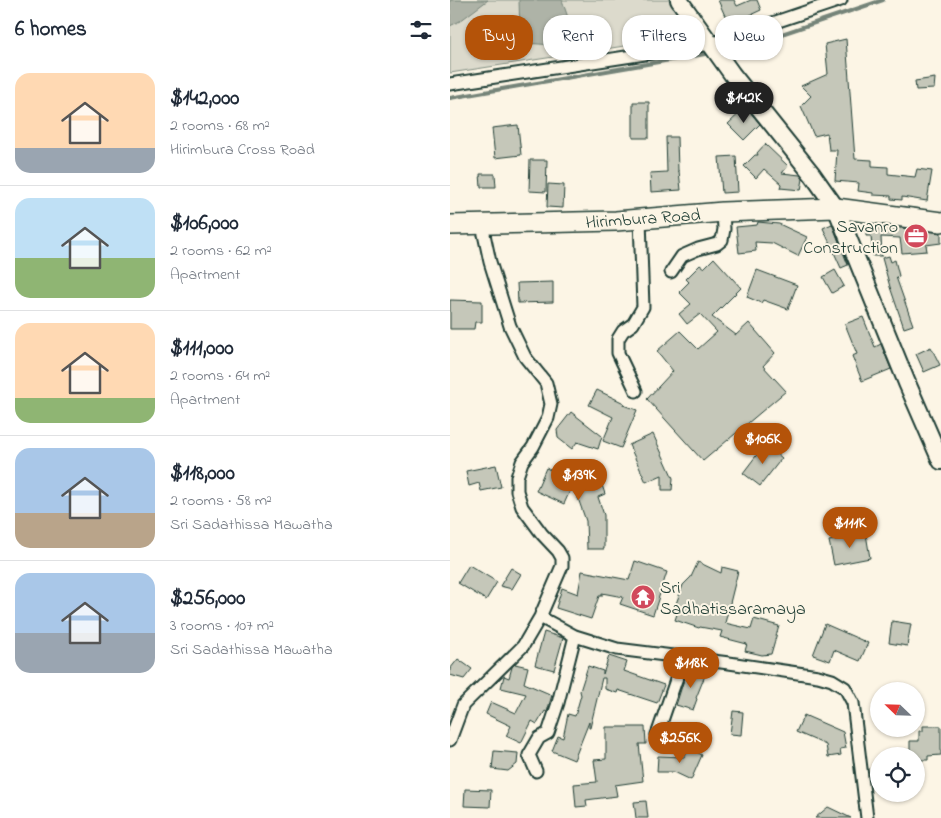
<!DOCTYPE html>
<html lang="en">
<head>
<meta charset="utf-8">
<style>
	body { margin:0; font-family:"Indie Flower",sans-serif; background:#f6f6f7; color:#1f2937; height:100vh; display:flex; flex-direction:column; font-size:19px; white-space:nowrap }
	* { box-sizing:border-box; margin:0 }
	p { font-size:16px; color:#747a83 }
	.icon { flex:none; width:28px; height:28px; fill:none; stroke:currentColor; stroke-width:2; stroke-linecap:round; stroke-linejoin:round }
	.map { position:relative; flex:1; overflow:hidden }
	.sheet { display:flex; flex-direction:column; background:#fff; width:450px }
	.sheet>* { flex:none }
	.hud { position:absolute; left:15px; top:15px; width:400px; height:45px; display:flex; gap:10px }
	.needle { width:32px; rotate:293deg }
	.fabs { position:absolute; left:420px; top:682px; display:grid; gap:10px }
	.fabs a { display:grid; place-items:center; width:55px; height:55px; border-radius:50%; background:#fff; box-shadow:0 1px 4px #0004; font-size:25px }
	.price { position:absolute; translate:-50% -42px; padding:0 11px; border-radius:18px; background:#b45309; color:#fff; font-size:16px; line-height:32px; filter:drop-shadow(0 1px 2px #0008) }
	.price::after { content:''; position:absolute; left:50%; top:30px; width:15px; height:11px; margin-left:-8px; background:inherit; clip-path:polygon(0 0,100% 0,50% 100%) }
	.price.on { background:#222; color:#fff }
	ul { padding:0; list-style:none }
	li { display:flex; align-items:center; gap:15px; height:125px; padding:0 15px }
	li+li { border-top:1px solid #e0e1e3 }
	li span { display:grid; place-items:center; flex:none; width:140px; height:100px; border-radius:15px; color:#555 }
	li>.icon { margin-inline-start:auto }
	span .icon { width:60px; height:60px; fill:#fffc; stroke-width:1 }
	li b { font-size:21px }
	h2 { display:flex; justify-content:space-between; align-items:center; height:60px; padding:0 15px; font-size:21px }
	.tag { padding:0 18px; border-radius:20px; background:#fff; box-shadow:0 1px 4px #0004; font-size:18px; line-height:45px }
	.tag.on { background:#b45309; color:#fff }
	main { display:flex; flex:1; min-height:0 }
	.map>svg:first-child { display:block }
</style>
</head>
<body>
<main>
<section class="sheet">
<h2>6 homes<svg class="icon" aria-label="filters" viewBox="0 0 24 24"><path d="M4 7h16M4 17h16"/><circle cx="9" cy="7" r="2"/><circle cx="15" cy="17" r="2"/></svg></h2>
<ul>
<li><span style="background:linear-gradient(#ffd9b3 75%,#9aa5b1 0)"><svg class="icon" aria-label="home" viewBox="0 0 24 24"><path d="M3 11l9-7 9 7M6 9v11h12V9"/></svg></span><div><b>$142,000</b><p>2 rooms · 68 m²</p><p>Hirimbura Cross Road</p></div></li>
<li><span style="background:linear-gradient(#bfe0f5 60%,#8fb573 0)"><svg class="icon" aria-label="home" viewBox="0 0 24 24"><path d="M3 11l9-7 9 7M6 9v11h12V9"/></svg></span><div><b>$106,000</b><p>2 rooms · 62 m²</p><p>Apartment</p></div></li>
<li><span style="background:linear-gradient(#ffd9b3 75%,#8fb573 0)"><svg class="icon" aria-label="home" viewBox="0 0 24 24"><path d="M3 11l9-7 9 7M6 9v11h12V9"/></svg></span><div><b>$111,000</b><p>2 rooms · 64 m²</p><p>Apartment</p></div></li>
<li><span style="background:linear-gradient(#a9c7e8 65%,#b9a48a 0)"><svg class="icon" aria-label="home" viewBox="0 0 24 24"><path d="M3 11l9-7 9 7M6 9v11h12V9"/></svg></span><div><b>$118,000</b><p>2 rooms · 58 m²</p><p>Sri Sadathissa Mawatha</p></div></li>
<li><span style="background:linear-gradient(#a9c7e8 60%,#9aa5b1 0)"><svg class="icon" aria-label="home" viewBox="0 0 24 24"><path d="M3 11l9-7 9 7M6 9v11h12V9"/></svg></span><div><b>$256,000</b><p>3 rooms · 107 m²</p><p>Sri Sadathissa Mawatha</p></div></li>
</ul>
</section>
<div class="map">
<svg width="491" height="818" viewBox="0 0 491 818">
	<rect width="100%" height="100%" fill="#fcf5e5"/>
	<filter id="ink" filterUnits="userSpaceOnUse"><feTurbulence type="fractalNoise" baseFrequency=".02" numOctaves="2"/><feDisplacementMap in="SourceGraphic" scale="10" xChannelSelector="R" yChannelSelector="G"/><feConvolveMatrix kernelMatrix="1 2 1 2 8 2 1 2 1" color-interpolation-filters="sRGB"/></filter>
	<g filter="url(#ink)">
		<path fill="#dcdacc" stroke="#7e8c80" d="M0,0H222L237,22L239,36L0,73Z"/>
		<path fill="#aeb3a7" stroke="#758479" d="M0,0H38L10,21L0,26Z
			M69,0H112L125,38L103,45L75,43L70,35Z"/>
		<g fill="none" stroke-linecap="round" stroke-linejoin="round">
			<path stroke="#758479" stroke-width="4" d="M271,51L293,47L433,0
				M0,98L261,53"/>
		</g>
		<path fill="#c5c7b9" stroke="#1f3d34" d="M268,0H284L287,6L301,0H307L311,10L279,25Z
			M396,39L405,159L422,160V166L438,167V174L465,177L467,169L482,171L477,201L452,197V200L441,199V196L423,195V193L408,191L409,183L385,181L387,150H379L377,133L364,136L351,106L361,96L351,86L378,74L375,44Z
			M485,78L484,89L466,90L465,81Z
			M183,102H199V138H183Z
			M296,107L310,124L294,140L278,124Z
			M68,125L71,155L45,158L42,128Z
			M216,137H227L228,171H229L231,190L201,192L200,173L217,172Z
			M315,144L338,166L332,173L350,175L353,179L351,190L330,188L331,184L314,169L306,178L294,166L305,155H308L307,153Z
			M286,156L288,192L272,193L269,157Z
			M80,160H97L96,192L79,191Z
			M30,174H45L46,187H31Z
			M98,184L114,185L113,208L97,207Z
			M308,222L329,224L357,237L348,256L322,243L305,242L306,251L289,253L286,227L307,225Z
			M416,223L443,227V229L451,228L491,233V243L476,245L477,251L452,253L450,238L431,237L432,256H423L421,236H416Z
			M382,224L398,265L391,268L373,228Z
			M439,256L441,262L445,260L449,276L446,277L463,325L454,328L440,287L432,258Z
			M264,258L291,288L262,317L286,335L299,323L325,353L313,366L336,391L253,461L197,399L223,371L207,351L230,331L248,349L267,332L250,314L237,324L229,314L241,304L229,292L239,282L236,279L250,265L254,268Z
			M307,270L347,285L338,309L313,300L311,303L297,297Z
			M385,270L394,286L382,293L373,277Z
			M103,282V302L68,303L67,283Z
			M0,300L32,301V322H25L24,329H0Z
			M413,317L425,347L431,344L441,369L412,381L402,356L407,354L395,324Z
			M481,347L490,365L474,372L466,354Z
			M147,390L174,403L173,405L187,410L171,448L153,441L163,417L139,405Z
			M121,412L152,436L148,449L127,442L122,449L108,438L107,430Z
			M203,434L223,478L222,490H212V475L196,482L179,445Z
			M315,444L332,458L310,486L293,473Z
			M46,465L51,487L31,491L29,483L19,486L16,471Z
			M96,468L121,479L141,471L151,482L155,494L148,497L154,515V549H137L136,521L123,484L114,504L86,491Z
			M416,534L420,558L384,565L379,541Z
			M185,561L217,572L203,615L170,604L173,597L152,593V596H149L141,619L106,608L112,588L128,594L132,571L179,580Z
			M248,562L271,573L272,567L288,571L275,623L301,629L304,619L329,626L321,654L312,655L295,651L297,644L270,637L272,631L250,627L249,628L225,620L228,611L225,608L227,601L233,585L241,577Z
			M19,565L47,582L36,600L8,583Z
			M61,568L71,574L62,589L50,586Z
			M442,621L461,624L457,646L439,643Z
			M375,624L418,643L410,661L384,650L380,661L363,655Z
			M94,632L113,638L104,670L85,665Z
			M159,656L177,662L174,671L214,685L207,703L168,690L167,693L155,689V678H152L140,728H139V722L124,760L102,751L108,736L113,738L118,714L125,716L131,695L130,691L138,666L153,671V674Z
			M8,659L22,669L14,679L0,675V669Z
			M65,664L78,667L74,683L102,695L97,712L95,711L87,724L82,721L71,743L56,736L61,726L36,714L41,702L66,713L76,694L51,688L54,676L59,678L62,667Z
			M241,666L256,673L246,698L247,699L243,710L226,705L233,683Z
			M283,711L293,712L291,735L280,734Z
			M354,715L393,732L396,748L390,749L391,755L378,757L376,745L346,732Z
			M473,726H491V755L478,756V760H466V756H460V741H469V731H473Z
			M156,727H195L196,744H189L193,781L165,785L167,796L136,800L137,806L126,807L124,784L147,782L144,760L156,759Z
			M239,748L252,755L241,780L224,772H207L208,756L234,757Z
			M44,751L68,753L67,764L58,771L42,769Z
			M15,789L41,790L40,807L14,806Z
			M196,801L198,818H186L184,802Z
			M378,807L401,818H365Z"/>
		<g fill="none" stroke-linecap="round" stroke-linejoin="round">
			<defs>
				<path id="street" d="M0,84L260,44L391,0
					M221,272L232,256L248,249L267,244L272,240L274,229L273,212
					M186,391L168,353V339L173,331L183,324L193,307L190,219
					M90,617L125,636L167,649L279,663L368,676L382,680L395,688L403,703L417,818
					M207,735L226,680L237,657
					M0,740L13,705L73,646L90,617L112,566V558L108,551L92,534L72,507L67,491V477L72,462L83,447L98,418L101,404L96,383L75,357L60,326L40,262L32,225
					M86,771L79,755L89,738L98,733L108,703L125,636"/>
				<path id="secondary" d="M229,0L282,74L362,174L386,208L457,383L491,461"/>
				<path id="primary" d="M0,225L166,221L273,212L386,208L491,222"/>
			</defs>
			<use href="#street" stroke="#1f3d34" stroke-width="15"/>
			<use href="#secondary" stroke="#1f3d34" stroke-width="20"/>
			<use href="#primary" stroke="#1f3d34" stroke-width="22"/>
			<use href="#street" stroke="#fcf5e5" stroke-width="11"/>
			<use href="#secondary" stroke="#fcf5e5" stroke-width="16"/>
			<use href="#primary" stroke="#fcf5e5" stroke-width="19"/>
		</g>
	</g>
	<defs>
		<symbol id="office-disc" viewBox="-11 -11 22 22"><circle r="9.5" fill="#d1495b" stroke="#fcf5e5"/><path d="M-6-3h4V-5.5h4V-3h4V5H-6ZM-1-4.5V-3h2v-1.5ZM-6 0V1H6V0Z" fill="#fff"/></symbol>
		<symbol id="temple-disc" viewBox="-11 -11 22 22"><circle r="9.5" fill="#d1495b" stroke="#fcf5e5"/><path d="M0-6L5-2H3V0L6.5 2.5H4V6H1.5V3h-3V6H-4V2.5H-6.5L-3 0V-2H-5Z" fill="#fff"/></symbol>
	</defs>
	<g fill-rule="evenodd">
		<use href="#office-disc" x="452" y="222" width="28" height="28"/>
		<use href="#temple-disc" x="179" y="583" width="28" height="28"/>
	</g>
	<g text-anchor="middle" stroke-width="4" stroke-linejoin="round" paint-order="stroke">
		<g font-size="18" fill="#1f3d34" stroke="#fcf5e5">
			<text transform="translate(193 218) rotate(-4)" y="6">Hirimbura Road</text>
		</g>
		<g font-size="18" fill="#1f3d34" stroke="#fcf5e5" text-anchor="end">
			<text x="448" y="232">Savanro<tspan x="448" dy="21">Construction</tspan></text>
			<text x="210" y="593" text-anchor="start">Sri<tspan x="210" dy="21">Sadhatissaramaya</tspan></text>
		</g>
	</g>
</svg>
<div class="fabs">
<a><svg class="needle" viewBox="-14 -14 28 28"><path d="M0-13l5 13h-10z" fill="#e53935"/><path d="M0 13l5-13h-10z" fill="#747a83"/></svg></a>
<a><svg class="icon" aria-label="locate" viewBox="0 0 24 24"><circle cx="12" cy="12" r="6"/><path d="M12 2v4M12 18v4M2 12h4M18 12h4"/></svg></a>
</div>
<b class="price on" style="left:294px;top:124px">$142K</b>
<b class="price" style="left:313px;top:465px">$106K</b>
<b class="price" style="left:129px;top:501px">$139K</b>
<b class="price" style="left:400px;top:549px">$111K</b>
<b class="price" style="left:241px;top:689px">$118K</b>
<b class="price" style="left:230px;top:764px">$256K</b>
<div class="hud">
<a class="tag on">Buy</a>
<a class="tag">Rent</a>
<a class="tag">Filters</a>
<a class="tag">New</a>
</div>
</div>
</main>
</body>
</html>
